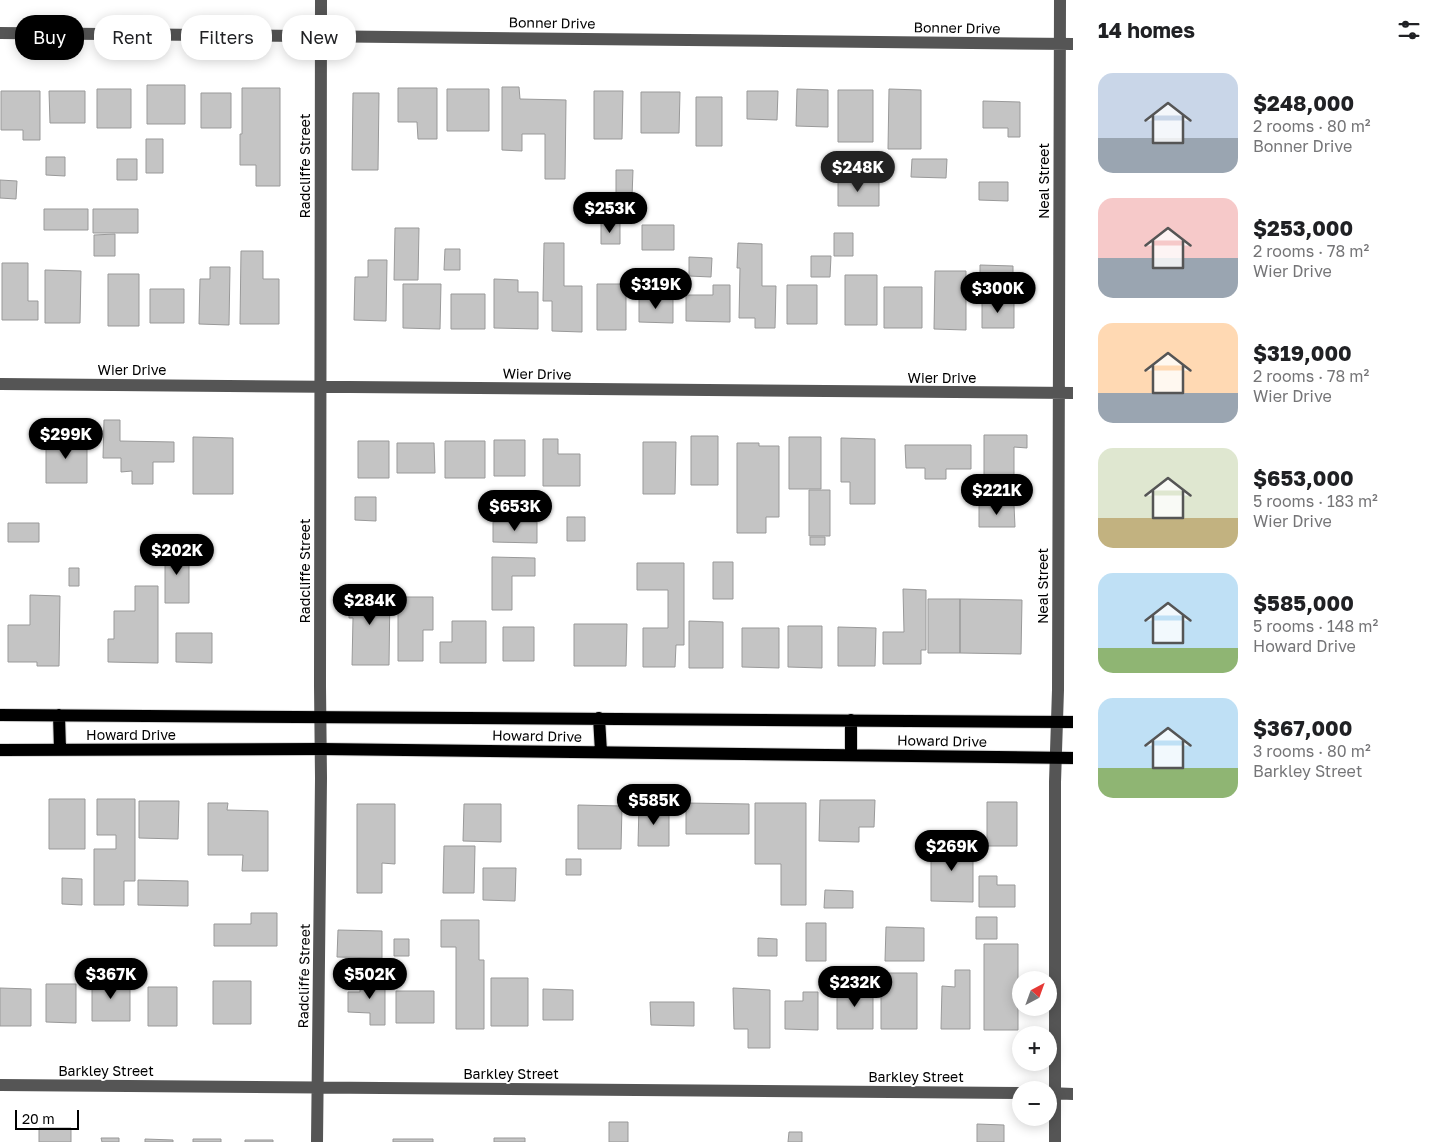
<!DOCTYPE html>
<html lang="en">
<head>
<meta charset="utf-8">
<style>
	body { margin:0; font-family:"Golos Text",sans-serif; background:#f2f2f2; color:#202124; height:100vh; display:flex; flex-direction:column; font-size:19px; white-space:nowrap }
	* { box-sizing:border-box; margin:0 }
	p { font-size:16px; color:#757577 }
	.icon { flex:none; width:28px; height:28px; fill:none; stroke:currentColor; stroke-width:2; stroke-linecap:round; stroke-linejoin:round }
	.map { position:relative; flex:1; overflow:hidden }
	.side { display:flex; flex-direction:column; background:#fff; width:375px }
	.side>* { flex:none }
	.guide { position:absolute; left:15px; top:15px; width:475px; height:45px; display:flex; gap:10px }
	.needle { width:32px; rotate:41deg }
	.controls { position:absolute; left:1012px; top:971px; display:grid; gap:10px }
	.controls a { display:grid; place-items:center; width:45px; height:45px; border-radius:50%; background:#fff; box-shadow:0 2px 12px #0003; font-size:25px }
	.scale { position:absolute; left:15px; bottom:12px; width:64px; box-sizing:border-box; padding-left:5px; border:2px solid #000; border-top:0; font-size:14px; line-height:18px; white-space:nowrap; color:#000; -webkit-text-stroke:4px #fff; paint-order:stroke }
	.price { position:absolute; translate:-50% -42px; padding:0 11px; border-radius:18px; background:#000; color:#fff; font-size:16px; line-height:32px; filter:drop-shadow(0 1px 2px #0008) }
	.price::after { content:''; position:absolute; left:50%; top:30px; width:15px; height:11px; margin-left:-8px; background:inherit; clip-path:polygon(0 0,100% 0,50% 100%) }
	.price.current { background:#222; color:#fff }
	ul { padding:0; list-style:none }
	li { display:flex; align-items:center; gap:15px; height:125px; padding:0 25px }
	li span { display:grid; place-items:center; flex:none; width:140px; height:100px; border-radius:15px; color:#555 }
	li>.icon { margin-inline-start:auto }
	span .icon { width:60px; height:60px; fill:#fffc; stroke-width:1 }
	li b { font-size:21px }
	h2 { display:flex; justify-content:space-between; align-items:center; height:60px; padding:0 25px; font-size:21px }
	.tag { padding:0 18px; border-radius:20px; background:#fff; box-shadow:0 2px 12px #0003; font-size:18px; line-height:45px }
	.tag.current { background:#000; color:#fff }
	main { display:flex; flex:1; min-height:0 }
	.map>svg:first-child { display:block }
</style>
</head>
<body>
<main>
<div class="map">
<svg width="1073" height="1142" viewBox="0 0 1073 1142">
	<rect width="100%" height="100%" fill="#fff"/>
	<path fill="#c4c4c4" stroke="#999" d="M147,85H185V124H147Z
		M502,87H519L520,99L566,100L565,179H545V134H522V151L502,150Z
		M242,88H280V186H256V165H240V134H242Z
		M398,88H437V139H418L417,122H398Z
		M97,89H131V128H97Z
		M447,89H489V131H447Z
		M797,89L828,90V127L796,126Z
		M889,89L921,90V149H888Z
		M838,90H873V142H838Z
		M1,91H40V140H23V130H1Z
		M49,91H85V123H50Z
		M594,91H623L622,139H594Z
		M747,91H778L777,120L747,119Z
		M641,92H680L679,133H641Z
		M201,93H231V128H201Z
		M353,93H379L378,170H352Z
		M696,97H722V146H696Z
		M983,101L1020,102V137H1008V128H983Z
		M146,139H163V173H146Z
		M46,157H65V176L46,175Z
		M117,159H137V180H117Z
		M912,159H947L946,178L911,177Z
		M616,170H633L632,197H616Z
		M0,180L17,181L16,199L0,198Z
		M838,180L879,181V206H838Z
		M979,182H1008V201L979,200Z
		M44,209H88V230H44Z
		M93,209H138V233H93Z
		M601,223H620V244H601Z
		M642,225H674V250H642Z
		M395,228H419L418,280H394Z
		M834,233H853V256H834Z
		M115,234V256H94V235Z
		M544,243H564V286H582V332L552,331V301H543Z
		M738,243L762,244V286H776L775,328H755V318H739L740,268H737Z
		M445,249H460V270H444Z
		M241,251H263V279H279V324H240Z
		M811,256H831L830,277H811Z
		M689,257L712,258L711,277L689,276Z
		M368,260H387L386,321L354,320L355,277H368Z
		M2,263H28V301H38V320H2Z
		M980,265L1013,266V285H980Z
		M210,267H230L229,325L199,324L200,279H210Z
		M45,270L81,271L80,323H45Z
		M935,271H966V330L934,329Z
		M108,274H139V326H108Z
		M845,275H877V325H845Z
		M494,279L518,280V292H538V329L494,328Z
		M403,284H441L440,329L403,328Z
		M597,284H626V330H597Z
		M713,285H730V322L686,321V295H713Z
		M787,285H817V324H787Z
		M884,287H922V328H884Z
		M150,289H184V323H150Z
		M451,294H485V329H451Z
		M639,297L673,298V323L639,322Z
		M982,300L1014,301V328H982Z
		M104,420H120V441L174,442V462H153V484H132V471L121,472V458H103Z
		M984,435H1027V448L1014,447V480H984Z
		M691,436H718V485H691Z
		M46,437H87V483H46Z
		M193,437L233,438V494H193Z
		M789,437H821V489H789Z
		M841,438L875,439V504H850V482H841Z
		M543,439H558V454H580V486H543Z
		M494,440H525V476H494Z
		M358,441H389V478H358Z
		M445,441H485V478H445Z
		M643,442H676L675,494H643Z
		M397,443H434L435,473H397Z
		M737,443H759V446H779V517H766V533H737Z
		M905,445H971V469H946V479H925V468H906Z
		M809,490H830V536H809Z
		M355,497H376V521L355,520Z
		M979,505H1014L1015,527H979Z
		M567,517H585V541H567Z
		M493,522H537V543L493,542Z
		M8,523H39V542H8Z
		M810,537H825V545H810Z
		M165,550H189V603H165Z
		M492,557L535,558V576H512V610H492Z
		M713,562H733V599H713Z
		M637,563H684V645H676L675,667H643V628H668V590H637Z
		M69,568H79V586H69Z
		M135,586H158V663L108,662V639H114V611H135Z
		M349,588H390L389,665H352L353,618H349Z
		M903,589L926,590V650H921V664H883V632H904Z
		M30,595L60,596L59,666H37V662H8V625H30Z
		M398,597H433V630H423V661H398Z
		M928,599H960V653H928Z
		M960,599L1022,600L1021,654L960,653Z
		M452,621H486V663H440V642H452Z
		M689,621L723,622V668H689Z
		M574,624H627L626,666H574Z
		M788,626H822V668L788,667Z
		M503,627H534V661H503Z
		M838,627L876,628L875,666H838Z
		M742,628H779V668L742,667Z
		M176,633H212V663L176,662Z
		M49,799H85V849H49Z
		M97,799H135V881H124V905H94V849H116V835H97Z
		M820,800H875L874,827H859V842L819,841Z
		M139,801H179L178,839L139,838Z
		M987,802H1017V846H987Z
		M208,803H228L227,810L268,811V871H242L243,855H208Z
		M686,803L749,804V834H686Z
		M755,803H806V905H781V864H755Z
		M357,804H395V864L382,863V893H357Z
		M464,804H501V842L463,841Z
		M578,805L622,806L621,849H578Z
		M639,805L669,806V846H638Z
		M931,843H973V902L931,901Z
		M444,846H475L474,893H443Z
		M566,859H581V875H566Z
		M483,868H516L515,901L483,900Z
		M979,876H997V885H1015V907H979Z
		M62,878L82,879V905L62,904Z
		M138,880L188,881V906L138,905Z
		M825,890L853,891V908H824Z
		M251,913H277V946H214V924H251Z
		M976,917H997V939H976Z
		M441,920H479V960H484V1029H456V947H441Z
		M806,923H826V961H806Z
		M886,927L924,928V961H885Z
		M338,930L382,931V958L337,957Z
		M758,938L777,939V956H758Z
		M394,939H409V956H394Z
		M984,944H1018V1030H984Z
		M955,970H970V1029H941L942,986L955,987Z
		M881,973H917V1029H881Z
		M360,977L385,978V1025H370V1013L348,1012V992H360Z
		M491,978H528V1026H491Z
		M92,980H130V1021H92Z
		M213,981H251V1024H213Z
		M46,984H76V1023L46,1022Z
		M837,986H873V1029H837Z
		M148,987H177V1026H148Z
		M0,988L31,989V1026H0Z
		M733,988L770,990V1048H748V1029H734Z
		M543,989L573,990V1020H543Z
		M396,991H434V1023H396Z
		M803,992H818V1030L785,1029V1001H803Z
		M650,1002H694V1026L651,1025Z
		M609,1122H628V1142H609Z
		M977,1124L1004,1125V1142H977Z
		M39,1128H71V1142H39Z
		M789,1132H802V1142H788Z
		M101,1138H119V1142H102Z
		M494,1138H525V1142H494Z
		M145,1139L173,1140V1142H145Z
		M193,1139H221V1142H193Z
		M393,1139H433V1142H393Z
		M245,1140H273V1142H245Z"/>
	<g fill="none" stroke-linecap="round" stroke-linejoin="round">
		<defs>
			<path id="major" d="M0,715L1073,722
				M59,715L60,750
				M599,718L601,752
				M851,720V755
				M0,750L321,749L1073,758"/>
		</defs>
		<use href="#major" stroke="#dbdbdb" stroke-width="14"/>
		<path stroke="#555" stroke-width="12" d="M0,33L1073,44
			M0,384L1073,393
			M0,1085L1021,1093
			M1049,1093L1073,1094
			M317,1142L321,778L320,686L321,0
			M1055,1142V782L1058,690L1060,0"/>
		<use href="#major" stroke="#000" stroke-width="12"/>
	</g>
	<g text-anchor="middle" stroke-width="4" stroke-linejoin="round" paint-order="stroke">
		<g font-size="14" fill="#000" stroke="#fff">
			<text transform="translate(552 23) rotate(1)" y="5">Bonner Drive</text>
			<text transform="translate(957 28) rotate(1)" y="5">Bonner Drive</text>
			<text transform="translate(305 166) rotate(-90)" y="5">Radcliffe Street</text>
			<text transform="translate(1044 181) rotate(-90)" y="5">Neal Street</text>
			<text x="132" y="375">Wier Drive</text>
			<text transform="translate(537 374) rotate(1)" y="5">Wier Drive</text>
			<text x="942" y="383">Wier Drive</text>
			<text transform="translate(305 571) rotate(-90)" y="5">Radcliffe Street</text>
			<text transform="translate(1043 586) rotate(-90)" y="5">Neal Street</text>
			<text x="131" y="740">Howard Drive</text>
			<text transform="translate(537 736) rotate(1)" y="5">Howard Drive</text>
			<text transform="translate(942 741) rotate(1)" y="5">Howard Drive</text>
			<text transform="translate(304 976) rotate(-89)" y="5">Radcliffe Street</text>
			<text x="106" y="1076">Barkley Street</text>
			<text x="511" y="1079">Barkley Street</text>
			<text x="916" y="1082">Barkley Street</text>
		</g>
	</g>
</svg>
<div class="controls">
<a><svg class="needle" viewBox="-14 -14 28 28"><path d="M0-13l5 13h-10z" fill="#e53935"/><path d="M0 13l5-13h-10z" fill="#757577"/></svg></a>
<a>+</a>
<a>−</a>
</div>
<div class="scale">20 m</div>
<b class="price current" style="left:858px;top:193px">$248K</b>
<b class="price" style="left:610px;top:234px">$253K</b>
<b class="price" style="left:656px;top:310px">$319K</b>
<b class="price" style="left:998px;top:314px">$300K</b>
<b class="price" style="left:66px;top:460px">$299K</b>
<b class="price" style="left:997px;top:516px">$221K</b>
<b class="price" style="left:515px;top:532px">$653K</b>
<b class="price" style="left:177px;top:576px">$202K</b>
<b class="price" style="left:370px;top:626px">$284K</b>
<b class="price" style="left:654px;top:826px">$585K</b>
<b class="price" style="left:952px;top:872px">$269K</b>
<b class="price" style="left:111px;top:1000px">$367K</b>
<b class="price" style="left:370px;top:1000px">$502K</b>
<b class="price" style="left:855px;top:1008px">$232K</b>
<div class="guide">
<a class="tag current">Buy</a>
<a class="tag">Rent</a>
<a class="tag">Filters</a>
<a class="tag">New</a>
</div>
</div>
<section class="side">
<h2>14 homes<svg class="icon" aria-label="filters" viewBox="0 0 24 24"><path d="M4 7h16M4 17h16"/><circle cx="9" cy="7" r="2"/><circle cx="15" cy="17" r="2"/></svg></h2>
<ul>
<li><span style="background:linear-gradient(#c9d6e8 65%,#9aa5b1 0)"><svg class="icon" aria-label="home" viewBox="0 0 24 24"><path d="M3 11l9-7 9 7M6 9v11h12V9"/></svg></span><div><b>$248,000</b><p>2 rooms · 80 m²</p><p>Bonner Drive</p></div></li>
<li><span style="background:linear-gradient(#f6c9c9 60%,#9aa5b1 0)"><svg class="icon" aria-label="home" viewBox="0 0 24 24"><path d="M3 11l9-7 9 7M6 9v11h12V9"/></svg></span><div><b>$253,000</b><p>2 rooms · 78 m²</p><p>Wier Drive</p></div></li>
<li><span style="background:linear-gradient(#ffd9b3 70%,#9aa5b1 0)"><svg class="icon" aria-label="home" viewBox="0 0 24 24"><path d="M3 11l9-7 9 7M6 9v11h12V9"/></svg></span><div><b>$319,000</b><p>2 rooms · 78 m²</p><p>Wier Drive</p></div></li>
<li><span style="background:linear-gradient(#dfe7d0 70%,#c2b280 0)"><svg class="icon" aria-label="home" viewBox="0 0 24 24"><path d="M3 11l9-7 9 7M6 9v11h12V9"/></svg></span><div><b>$653,000</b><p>5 rooms · 183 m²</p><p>Wier Drive</p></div></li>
<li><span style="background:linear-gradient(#bfe0f5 75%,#8fb573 0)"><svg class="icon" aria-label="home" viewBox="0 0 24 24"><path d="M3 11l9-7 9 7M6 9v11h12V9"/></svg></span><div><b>$585,000</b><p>5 rooms · 148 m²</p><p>Howard Drive</p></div></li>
<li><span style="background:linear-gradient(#bfe0f5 70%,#8fb573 0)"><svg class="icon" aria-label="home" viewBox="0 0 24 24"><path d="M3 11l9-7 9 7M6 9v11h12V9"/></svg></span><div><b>$367,000</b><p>3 rooms · 80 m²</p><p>Barkley Street</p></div></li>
</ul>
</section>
</main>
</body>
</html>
